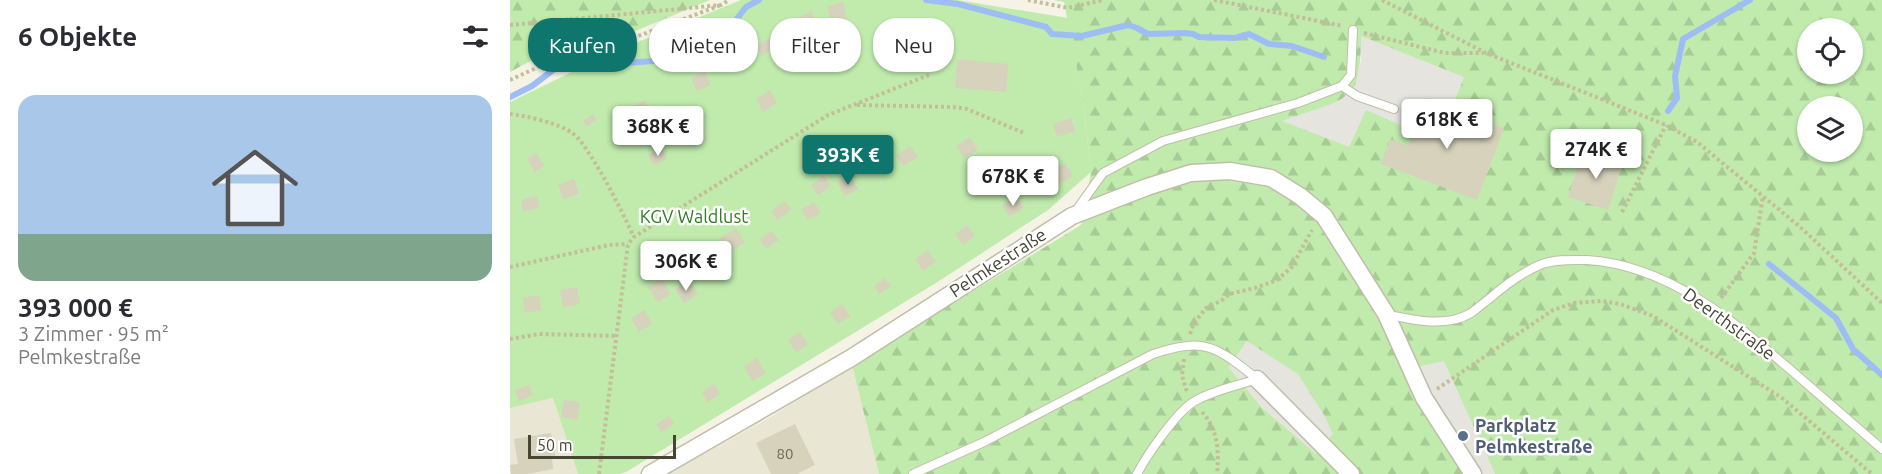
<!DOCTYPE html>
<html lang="de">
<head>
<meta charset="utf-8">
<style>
	body { margin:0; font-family:Ubuntu,sans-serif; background:#f2f2f3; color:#2b2b33; height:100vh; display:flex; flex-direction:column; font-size:22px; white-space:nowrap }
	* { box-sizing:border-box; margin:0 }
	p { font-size:20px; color:#7c7c81 }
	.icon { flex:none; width:33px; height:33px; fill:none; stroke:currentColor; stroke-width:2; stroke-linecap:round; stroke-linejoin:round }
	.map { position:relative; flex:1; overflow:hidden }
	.panel { display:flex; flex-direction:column; background:#fff; width:510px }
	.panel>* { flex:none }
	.banner { position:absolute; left:18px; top:18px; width:570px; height:54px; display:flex; gap:12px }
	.tools { position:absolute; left:1287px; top:18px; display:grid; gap:12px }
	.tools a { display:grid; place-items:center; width:66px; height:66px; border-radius:50%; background:#fff; box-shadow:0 2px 4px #0004; font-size:30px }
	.scale { position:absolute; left:18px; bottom:15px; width:148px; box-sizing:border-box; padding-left:6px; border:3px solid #484535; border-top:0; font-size:16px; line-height:21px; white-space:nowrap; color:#484535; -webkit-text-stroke:4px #fff; paint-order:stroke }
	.price { position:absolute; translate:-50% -51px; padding:0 14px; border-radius:6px; background:#fff; color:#222; font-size:20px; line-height:39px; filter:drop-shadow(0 2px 3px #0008) }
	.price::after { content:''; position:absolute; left:50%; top:36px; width:18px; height:14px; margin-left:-9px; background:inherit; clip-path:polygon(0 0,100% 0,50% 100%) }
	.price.selected { background:#0f766e; color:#fff }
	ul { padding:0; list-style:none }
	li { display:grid; align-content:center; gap:12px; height:318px; padding:0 18px }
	li span { display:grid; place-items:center; height:186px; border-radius:18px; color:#555 }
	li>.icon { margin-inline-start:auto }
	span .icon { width:108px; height:108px; fill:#fffc; stroke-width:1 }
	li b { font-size:26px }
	h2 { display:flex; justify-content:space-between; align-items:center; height:72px; padding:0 18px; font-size:26px }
	.chip { padding:0 21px; border-radius:24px; background:#fff; box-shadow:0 2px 4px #0004; font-size:21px; line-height:54px }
	.chip.selected { background:#0f766e; color:#fff }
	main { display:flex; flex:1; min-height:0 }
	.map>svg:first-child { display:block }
</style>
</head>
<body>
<main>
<section class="panel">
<h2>6 Objekte<svg class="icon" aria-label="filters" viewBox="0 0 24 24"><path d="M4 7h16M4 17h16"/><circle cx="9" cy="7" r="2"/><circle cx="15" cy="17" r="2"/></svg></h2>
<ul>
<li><span style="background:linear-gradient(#a9c7e8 75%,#7fa58c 0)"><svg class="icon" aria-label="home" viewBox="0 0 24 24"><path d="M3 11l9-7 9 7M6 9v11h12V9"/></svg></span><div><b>393 000 €</b><p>3 Zimmer · 95 m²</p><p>Pelmkestraße</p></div></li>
</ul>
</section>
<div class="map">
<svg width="1372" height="474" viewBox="0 0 1372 474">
	<defs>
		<pattern id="forest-firs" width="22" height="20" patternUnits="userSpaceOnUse" patternTransform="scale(1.5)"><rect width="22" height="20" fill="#c0ebad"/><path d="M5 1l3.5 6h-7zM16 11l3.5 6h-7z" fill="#a6cb95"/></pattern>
	</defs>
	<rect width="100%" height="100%" fill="#f4f3e6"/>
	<path fill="#e9e7d4" d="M342,365L369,474H158L259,418Z
		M43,398L68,474H0V408Z"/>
	<path fill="url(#forest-firs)" fill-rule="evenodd" d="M0,0H200L106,39L52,44L0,72Z
		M543,0H1372V474H985L933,361L963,474H369L342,365L571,225L581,172L573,102L554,2ZM1298,28H1342V74H1298ZM852,36L856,110L773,121C792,113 840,105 846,83C851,67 850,52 852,36ZM1298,106H1342V152H1298Z"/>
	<path fill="#c0ebad" d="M231,0H447L558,18L573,102L581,172L538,210L426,283L116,472L110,474H68L43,398L0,408V102L101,53Z"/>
	<path fill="#e5e4df" d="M851,36L954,77L942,108L916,99L904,131L856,110L839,147L772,121L830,101L845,86L851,61Z
		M737,341L788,374L814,415L823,434L806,454L752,408L718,367Z
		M934,361L985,474H963L901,368Z"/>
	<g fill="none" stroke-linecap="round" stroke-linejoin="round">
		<path stroke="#9fbdf5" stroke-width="6" d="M416,0L448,4L536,27L542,34L572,36L618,25L627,28L638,34L675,33L683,34L689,37L725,38L739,34L759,44L782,46L814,57
			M0,97L22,86L51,64L64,58L81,57L115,63L144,61L211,39L236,7L249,0
			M1158,111L1167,98L1165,76L1173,39L1240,0
			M1259,264L1326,318L1343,349L1372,375"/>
	</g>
	<path fill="#d7d2bb" d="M333,2L337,20L321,23L317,6Z
		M301,11L307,23L292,31L286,20Z
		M260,38L265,47L252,56L246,46Z
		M447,59L498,64L496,92L445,88Z
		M195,71L201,85L187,91L181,78Z
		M260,90L267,103L253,112L246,99Z
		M916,98L994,128L967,200L871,164L880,139L898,146Z
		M134,100L141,114L120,125L113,112Z
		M83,114L87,120L76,127L73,121Z
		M561,118L565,131L547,137L543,124Z
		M192,130L197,139L184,146L179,137Z
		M460,137L468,150L454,158L446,146Z
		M359,146L366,157L344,173L341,168L347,164L343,158Z
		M400,146L408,157L393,166L386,156Z
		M152,148L157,159L143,165L138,155Z
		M1073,150L1113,163L1098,210L1058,197Z
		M26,153L35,166L25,172L17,159Z
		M555,163L563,176L547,186L539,173Z
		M340,175L348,189L335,196L327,182Z
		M314,176L321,186L308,195L301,185Z
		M64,179L69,194L53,199L48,185Z
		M27,196L29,208L13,211L11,200Z
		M507,197L514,208L499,217L492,205Z
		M275,201L281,210L267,220L261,211Z
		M304,202L311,213L298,220L291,209Z
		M457,225L465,236L453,245L445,234Z
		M226,228L235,243L219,252L210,238Z
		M262,231L269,240L256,249L249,239Z
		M418,250L426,262L413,271L405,259Z
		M213,265L218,272L204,281L199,273Z
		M151,278L161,294L148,302L138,287Z
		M375,278L381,286L369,294L364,286Z
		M179,280L188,294L174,303L165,289Z
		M67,287L70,304L53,307L50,290Z
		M29,295L31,310L15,313L13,298Z
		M332,304L340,316L328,324L320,312Z
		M135,310L142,324L129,332L121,318Z
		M290,332L298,344L286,353L278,340Z
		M247,358L256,373L242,381L234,366Z
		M204,384L210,394L198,402L192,393Z
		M19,385L23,395L9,401L5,390Z
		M54,400L70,402L67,420L51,417Z
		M159,416L164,424L151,432L146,424Z
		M285,424L305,465L287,474H261L246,443Z
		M41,433L46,459H42L43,469L18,474H1L0,465L8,464L4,439Z"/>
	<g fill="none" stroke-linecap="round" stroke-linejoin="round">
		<defs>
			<path id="service" d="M832,86L847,96L884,109
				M565,212L593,173L653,141L788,103L832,86L841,75L843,30
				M876,314C903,320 936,328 961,313C967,309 973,303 979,299C995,285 1012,272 1032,264C1046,259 1063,260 1077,260C1158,265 1223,321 1282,371C1312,397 1342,423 1372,449
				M403,474L474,442L643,354C695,337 706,346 747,379
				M627,474C637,455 667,411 685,401C704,390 727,386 747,379"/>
			<path id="minor" d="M747,379L841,474
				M140,474L341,358L562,216L637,187L681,173L720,171L761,178L790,196L814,216L876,314L914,398L963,474"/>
		</defs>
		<use href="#service" stroke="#c0bea8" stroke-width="10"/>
		<use href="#minor" stroke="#c0bea8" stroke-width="19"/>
		<path stroke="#c3be99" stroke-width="4" stroke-dasharray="3 3" stroke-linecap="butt" d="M518,0L558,8L593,0
			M704,0L833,26
			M872,0L976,53L1156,125L1187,142L1289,226L1372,303
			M0,25L211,5L219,0
			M854,33L935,53H973
			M0,80L24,69L55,50L107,44L211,5
			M347,105L443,107L457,109L514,133
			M0,114C14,115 51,124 62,133C71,139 76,149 82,158C98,183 111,210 124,237
			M1112,212L1156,125
			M0,267L99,245L118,244
			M1211,298L1244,253L1253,196
			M680,334L684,323L696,308L711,301L719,294L745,288L767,280L781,268L802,230
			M0,339L29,334L107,336
			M674,359L672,376L677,392
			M927,389L1043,310L1064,303L1092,301L1110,304L1143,316L1272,398L1362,474
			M692,412C708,429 709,451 707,474
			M89,474L118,244L124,237L318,115L419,75"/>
		<use href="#service" stroke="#fff" stroke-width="8"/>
		<use href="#minor" stroke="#fff" stroke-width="16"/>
	</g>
	<circle fill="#5c6f8a" stroke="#fff" stroke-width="2" cx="953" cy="436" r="6"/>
	<g text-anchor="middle" stroke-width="5" stroke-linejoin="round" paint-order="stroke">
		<g font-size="15" fill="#6c6856">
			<text x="275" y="459">80</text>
		</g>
		<g font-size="18" fill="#317d24" stroke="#fff">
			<text x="184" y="223">KGV Waldlust</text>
		</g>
		<g font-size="18" fill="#484535" stroke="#fff">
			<text transform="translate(488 263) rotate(-33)" y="6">Pelmkestraße</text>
			<text transform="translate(1219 324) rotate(36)" y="6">Deerthstraße</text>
		</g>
		<g font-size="18" font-weight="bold" fill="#4e5e75" stroke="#fff" text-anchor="start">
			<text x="965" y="432">Parkplatz<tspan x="965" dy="21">Pelmkestraße</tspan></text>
		</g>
	</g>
</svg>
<div class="tools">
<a><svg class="icon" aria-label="locate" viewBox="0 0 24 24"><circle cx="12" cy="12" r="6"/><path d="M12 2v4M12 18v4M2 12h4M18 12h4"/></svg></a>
<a><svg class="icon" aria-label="layers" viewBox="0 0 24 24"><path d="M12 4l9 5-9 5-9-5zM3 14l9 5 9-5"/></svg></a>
</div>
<div class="scale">50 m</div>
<b class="price" style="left:937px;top:150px">618K €</b>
<b class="price" style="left:148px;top:157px">368K €</b>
<b class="price" style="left:1086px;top:180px">274K €</b>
<b class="price selected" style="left:338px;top:186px">393K €</b>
<b class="price" style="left:503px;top:207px">678K €</b>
<b class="price" style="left:176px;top:292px">306K €</b>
<div class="banner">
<a class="chip selected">Kaufen</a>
<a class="chip">Mieten</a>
<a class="chip">Filter</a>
<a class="chip">Neu</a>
</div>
</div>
</main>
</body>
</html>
